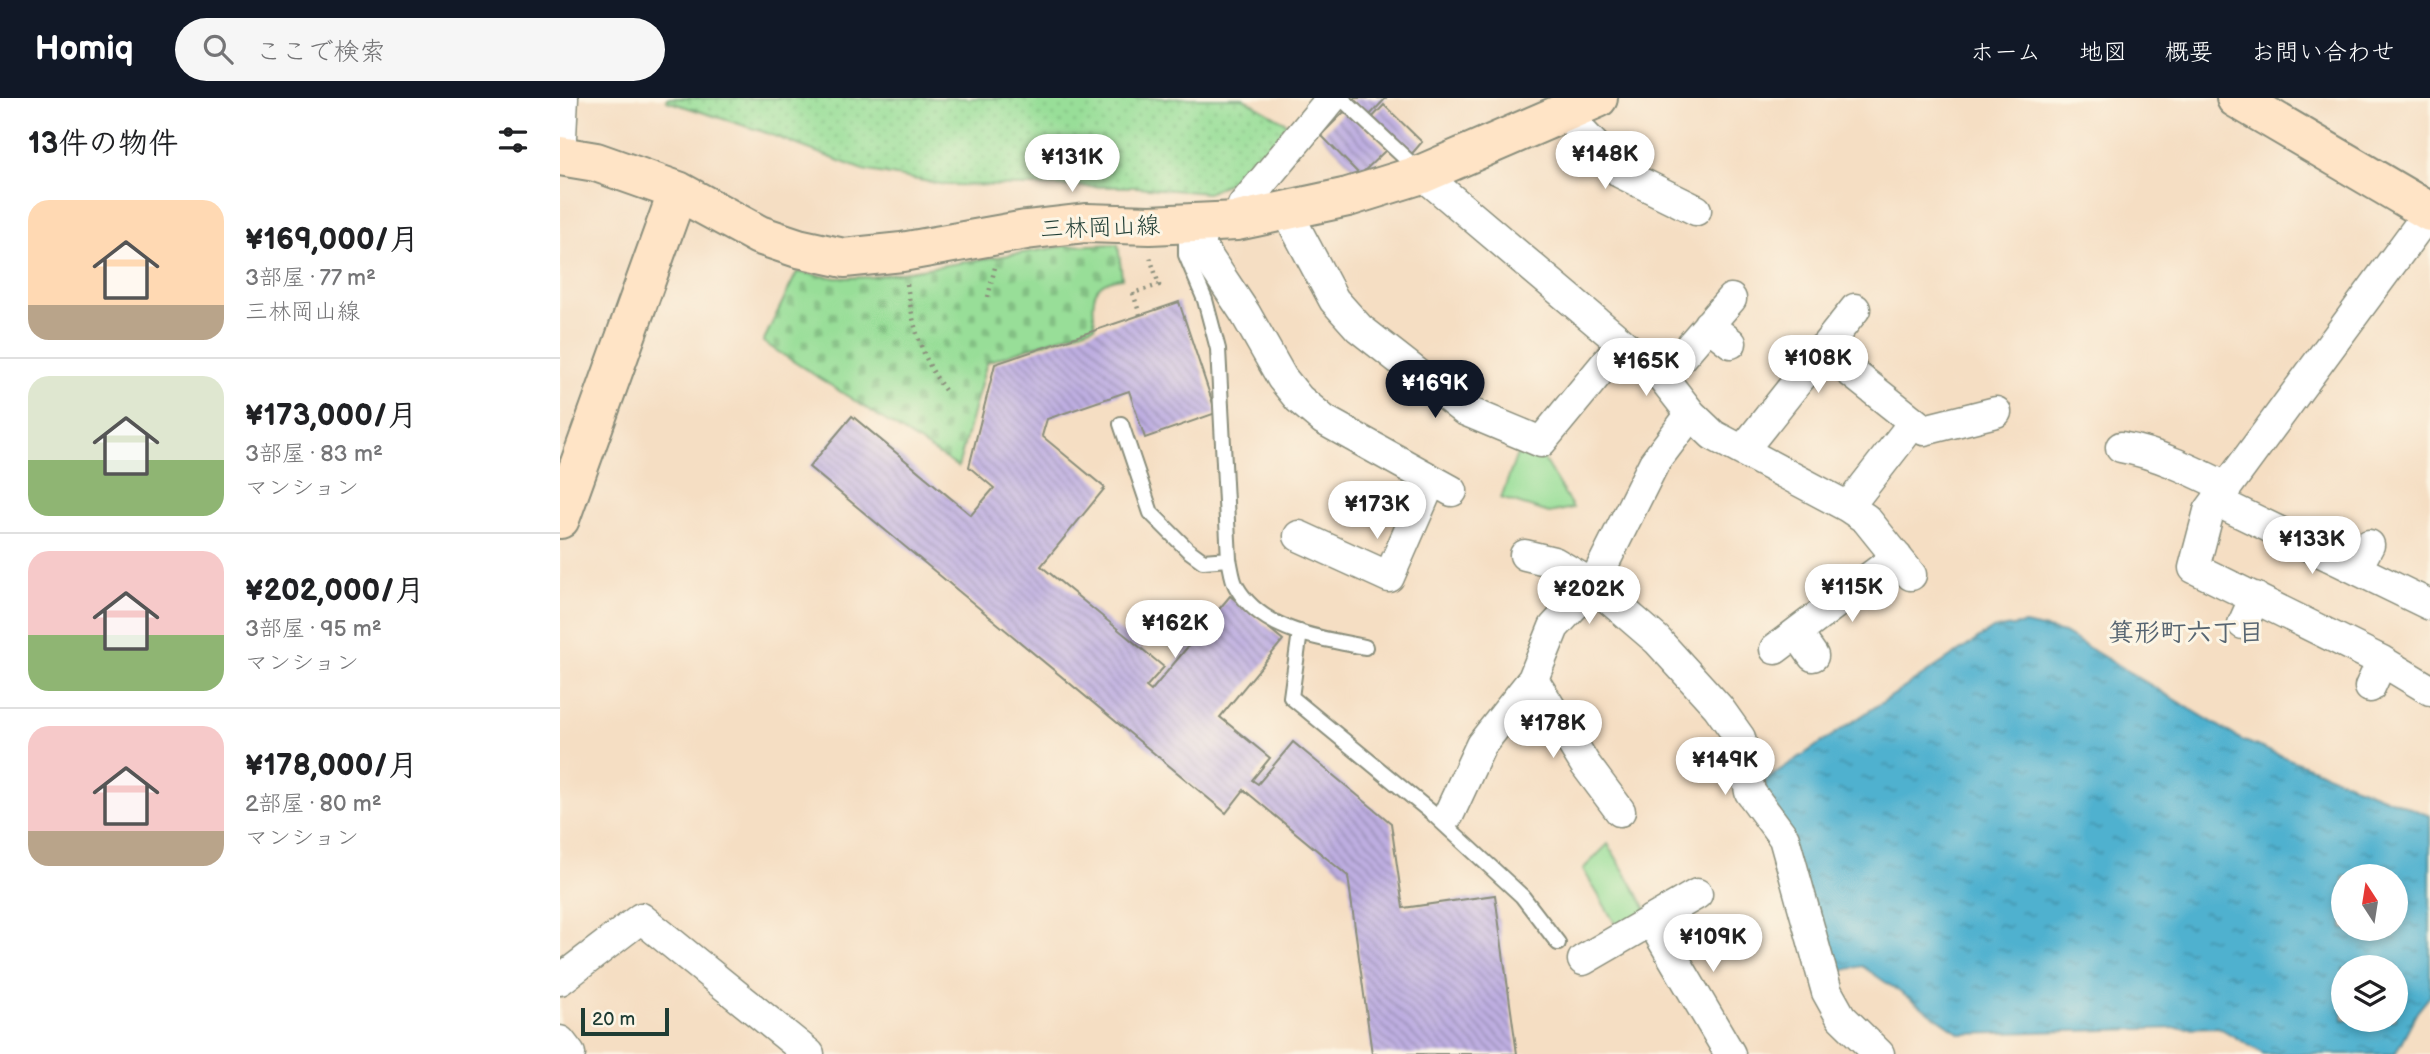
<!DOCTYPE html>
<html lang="ja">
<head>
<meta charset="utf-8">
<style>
	body { margin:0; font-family:"Balsamiq Sans","Klee One",sans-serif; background:#f6f6f6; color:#202124; height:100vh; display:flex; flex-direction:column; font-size:26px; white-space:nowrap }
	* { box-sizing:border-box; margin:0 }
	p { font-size:23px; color:#757577 }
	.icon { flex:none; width:38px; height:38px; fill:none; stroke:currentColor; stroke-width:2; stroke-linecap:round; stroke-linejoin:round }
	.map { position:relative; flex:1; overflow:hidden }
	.details { display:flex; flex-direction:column; background:#fff; width:560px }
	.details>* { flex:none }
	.needle { width:46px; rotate:348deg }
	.tools { position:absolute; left:1771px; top:766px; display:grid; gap:14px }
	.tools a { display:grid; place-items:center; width:77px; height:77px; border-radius:50%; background:#fff; box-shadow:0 4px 10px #0003; font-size:35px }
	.scale { position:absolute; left:21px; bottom:18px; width:88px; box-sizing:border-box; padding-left:7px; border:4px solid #1f3d34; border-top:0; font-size:19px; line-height:24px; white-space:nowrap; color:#1f3d34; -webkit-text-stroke:5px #fcf5e5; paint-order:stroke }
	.price { position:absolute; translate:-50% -60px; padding:0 16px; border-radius:24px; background:#fff; color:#222; font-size:23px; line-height:46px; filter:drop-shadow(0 2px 4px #0008) }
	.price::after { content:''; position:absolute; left:50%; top:42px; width:21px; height:16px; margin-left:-10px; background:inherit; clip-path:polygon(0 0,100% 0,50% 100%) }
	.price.active { background:#111827; color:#fff }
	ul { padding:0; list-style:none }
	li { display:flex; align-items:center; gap:21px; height:175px; padding:0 28px }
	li+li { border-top:2px solid #e0e0e0 }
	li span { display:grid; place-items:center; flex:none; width:196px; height:140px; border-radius:21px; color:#555 }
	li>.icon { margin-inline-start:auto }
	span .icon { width:84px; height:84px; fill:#fffc; stroke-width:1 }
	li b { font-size:30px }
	h2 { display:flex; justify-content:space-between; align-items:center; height:84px; padding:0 28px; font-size:30px }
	header { display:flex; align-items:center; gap:42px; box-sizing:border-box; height:98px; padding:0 35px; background:#111827; color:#fff }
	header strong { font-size:33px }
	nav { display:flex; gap:38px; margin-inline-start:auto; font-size:24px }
	.search { width:490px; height:63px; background:#f6f6f6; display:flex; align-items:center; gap:18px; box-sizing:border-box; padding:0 24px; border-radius:38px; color:#757577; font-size:26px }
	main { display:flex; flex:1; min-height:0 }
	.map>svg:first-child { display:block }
</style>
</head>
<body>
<header>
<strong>Homiq</strong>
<div class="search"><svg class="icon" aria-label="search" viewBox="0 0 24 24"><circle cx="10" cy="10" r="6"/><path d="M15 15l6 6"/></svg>ここで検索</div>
<nav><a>ホーム</a><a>地図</a><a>概要</a><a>お問い合わせ</a></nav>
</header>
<main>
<section class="details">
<h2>13件の物件<svg class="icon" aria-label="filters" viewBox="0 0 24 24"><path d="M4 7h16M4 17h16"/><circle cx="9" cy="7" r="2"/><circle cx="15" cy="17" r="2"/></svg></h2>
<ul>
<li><span style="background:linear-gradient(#ffd9b3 75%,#b9a48a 0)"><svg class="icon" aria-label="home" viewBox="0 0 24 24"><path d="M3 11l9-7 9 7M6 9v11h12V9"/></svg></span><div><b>¥169,000/月</b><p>3部屋 · 77 m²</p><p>三林岡山線</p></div></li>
<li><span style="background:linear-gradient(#dfe7d0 60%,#8fb573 0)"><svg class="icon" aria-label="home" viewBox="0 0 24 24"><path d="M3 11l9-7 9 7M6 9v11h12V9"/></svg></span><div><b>¥173,000/月</b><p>3部屋 · 83 m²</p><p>マンション</p></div></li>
<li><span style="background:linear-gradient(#f6c9c9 60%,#8fb573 0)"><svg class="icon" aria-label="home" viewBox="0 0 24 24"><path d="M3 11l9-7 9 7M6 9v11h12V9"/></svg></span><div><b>¥202,000/月</b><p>3部屋 · 95 m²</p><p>マンション</p></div></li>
<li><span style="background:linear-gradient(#f6c9c9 75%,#b9a48a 0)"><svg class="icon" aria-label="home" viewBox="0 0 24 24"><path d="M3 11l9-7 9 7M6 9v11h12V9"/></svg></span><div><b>¥178,000/月</b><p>2部屋 · 80 m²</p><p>マンション</p></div></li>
</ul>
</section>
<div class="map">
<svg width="1870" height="956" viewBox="0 0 1870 956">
	<defs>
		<pattern id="grass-dots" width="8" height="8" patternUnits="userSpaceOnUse" patternTransform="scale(1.75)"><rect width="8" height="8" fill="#98de98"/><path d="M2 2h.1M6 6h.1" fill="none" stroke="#83bf84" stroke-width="1.8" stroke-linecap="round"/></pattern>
		<pattern id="cemetery-stones" width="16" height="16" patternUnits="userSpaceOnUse" patternTransform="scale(1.75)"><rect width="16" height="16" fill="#98de98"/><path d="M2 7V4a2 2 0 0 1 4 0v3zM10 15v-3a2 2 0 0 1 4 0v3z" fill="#83bf84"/></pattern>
		<pattern id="water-ripples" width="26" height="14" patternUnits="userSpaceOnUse" patternTransform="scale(1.75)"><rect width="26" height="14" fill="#50b1cf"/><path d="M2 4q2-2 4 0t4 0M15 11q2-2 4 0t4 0" fill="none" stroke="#4291a9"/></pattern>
		<pattern id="building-back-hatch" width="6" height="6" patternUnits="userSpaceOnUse" patternTransform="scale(1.75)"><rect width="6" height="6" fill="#beaee1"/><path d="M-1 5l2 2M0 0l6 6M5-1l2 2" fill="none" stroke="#9a8fb7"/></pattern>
	</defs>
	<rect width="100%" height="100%" fill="#fcf5e5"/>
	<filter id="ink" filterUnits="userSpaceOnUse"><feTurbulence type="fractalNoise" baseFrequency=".0143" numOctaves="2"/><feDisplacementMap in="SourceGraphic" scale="14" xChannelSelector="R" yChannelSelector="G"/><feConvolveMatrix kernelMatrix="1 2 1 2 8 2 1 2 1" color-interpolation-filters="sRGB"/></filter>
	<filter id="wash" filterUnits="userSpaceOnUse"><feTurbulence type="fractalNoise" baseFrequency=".00686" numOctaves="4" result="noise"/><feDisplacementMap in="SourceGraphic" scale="28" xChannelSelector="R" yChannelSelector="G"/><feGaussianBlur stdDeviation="1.57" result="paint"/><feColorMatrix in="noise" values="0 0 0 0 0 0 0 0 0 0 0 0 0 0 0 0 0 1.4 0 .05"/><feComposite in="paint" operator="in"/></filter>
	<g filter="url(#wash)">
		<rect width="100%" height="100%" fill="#f5dec3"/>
		<path fill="url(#grass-dots)" stroke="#5c8e66" stroke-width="2" d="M107,0H683L728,26L696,71L648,95L576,89L386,87L303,72L204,34L107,3Z"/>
		<path fill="url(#cemetery-stones)" stroke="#5c8e66" stroke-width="2" d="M558,146L562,180C530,184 532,200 535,228L427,264L398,369L203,244L237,174L277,180L311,179L506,148Z"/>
		<path fill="#98de98" stroke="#5c8e66" stroke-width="2" d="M960,348L981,357L1013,410L989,415L941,400Z
			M1048,746L1087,812L1057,829L1023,771Z"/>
		<path fill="url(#water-ripples)" stroke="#387782" stroke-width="2" fill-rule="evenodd" d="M1465,526L1504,535L1682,642L1870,718V898L1857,914L1835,956H1704L1658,929L1401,936L1302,868L1273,874L1205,695V682L1433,531ZM1783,779H1836V831H1783ZM1783,870H1836V922H1783Z"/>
		<g id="blocks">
			<path fill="url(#building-back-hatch)" d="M795,0H826L808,19L792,3Z
				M824,7L862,44L849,59L810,22Z
				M786,12L826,52L800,77L761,37Z
				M619,204L656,315L585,340L569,293L487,321L482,338L545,390L481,468L604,569L586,589L591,593L670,498L723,542L660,619L710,660L692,682L698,686L733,644L831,725L843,810L935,797L957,956H812L788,778L684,692L666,715L249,369L292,318L411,417L434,390L409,369L435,266Z"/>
		</g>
	</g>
	<g filter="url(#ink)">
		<use href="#blocks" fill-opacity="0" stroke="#8a8e7c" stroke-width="2"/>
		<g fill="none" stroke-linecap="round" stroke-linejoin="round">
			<defs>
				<path id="lane" d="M781,0L859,73
					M626,134V157L645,202L658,251L669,461C671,469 672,481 676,488C701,533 759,540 805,549
					M561,326L591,415L628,452L643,463L669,461
					M740,534L731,599L872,715L962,798L998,845"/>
				<path id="street" d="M1007,13L1016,28L1061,75L1136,112
					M0,58L3,0
					M862,76L1103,280L1131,316L1153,337L1288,409L1306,421L1351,477
					M726,112L774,202L799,230L904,312L981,344L1061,247
					M1870,113L1649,413L1634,470L1822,563L1870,592
					M677,123L683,107L772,0
					M625,125L685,215L722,280L739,301L764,322L892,393
					M1148,227L1171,245
					M1262,251L1364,332L1436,314
					M1103,280L1171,201
					M1561,349C1599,356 1631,372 1666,389
					M1183,352L1295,211
					M1656,403L1870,507
					M1288,409L1354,324
					M739,438L829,479L871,383
					M965,457L994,464L1033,487L1097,542L1158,609L1180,640L1190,694L1224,740L1267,894L1281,919L1319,956
					M1796,471L1809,447
					M1683,526L1695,499
					M1237,535L1253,558
					M1215,551L1337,459
					M973,581L1025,666L1060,713
					M1810,589L1822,563
					M889,716L921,647L973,581L994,529L1033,487L1094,365L1131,316
					M1091,822L1170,956
					M1023,862L1137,796
					M0,882L81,820L249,956
					M0,943L10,956"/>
				<path id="secondary" d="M1676,0L1870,114
					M0,58L36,64L118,93L199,137L238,150L284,160L342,154L466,132L526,125L590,127L677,123L788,99L862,76L1038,0
					M0,421L118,93"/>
			</defs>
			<use href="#lane" stroke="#8a8e7c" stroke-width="18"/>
			<use href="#street" stroke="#8a8e7c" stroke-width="33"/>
			<use href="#secondary" stroke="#8a8e7c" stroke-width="42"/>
			<path stroke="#8a8e7c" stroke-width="4.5" stroke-dasharray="2 5" stroke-linecap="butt" d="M347,186C353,229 361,260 387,295
				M428,199L435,169
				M580,217L573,195L599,187L590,159"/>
			<use href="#lane" stroke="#fff" stroke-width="14"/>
			<use href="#street" stroke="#fff" stroke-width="30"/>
			<use href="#secondary" stroke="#ffe4c6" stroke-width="38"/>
		</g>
	</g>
	<g text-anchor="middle" stroke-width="6" stroke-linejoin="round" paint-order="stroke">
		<g font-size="24" fill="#1f3d34" stroke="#fcf5e5">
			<text transform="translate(540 129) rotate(-2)" y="8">三林岡山線</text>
		</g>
		<g font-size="26" font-weight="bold" fill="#576571" stroke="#fcf5e5">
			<text x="1626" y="543">箕形町六丁目</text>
		</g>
	</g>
</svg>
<div class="tools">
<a><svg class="needle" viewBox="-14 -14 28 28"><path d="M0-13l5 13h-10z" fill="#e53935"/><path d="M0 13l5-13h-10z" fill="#757577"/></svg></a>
<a><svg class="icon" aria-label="layers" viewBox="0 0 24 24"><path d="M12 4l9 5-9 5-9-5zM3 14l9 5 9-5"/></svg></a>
</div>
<div class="scale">20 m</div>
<b class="price" style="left:1045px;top:93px">¥148K</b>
<b class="price" style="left:512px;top:96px">¥131K</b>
<b class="price" style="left:1258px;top:297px">¥108K</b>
<b class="price" style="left:1086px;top:300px">¥165K</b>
<b class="price active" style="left:875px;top:322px">¥169K</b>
<b class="price" style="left:817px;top:443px">¥173K</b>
<b class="price" style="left:1752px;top:478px">¥133K</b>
<b class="price" style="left:1292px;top:526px">¥115K</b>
<b class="price" style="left:1029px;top:528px">¥202K</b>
<b class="price" style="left:615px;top:562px">¥162K</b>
<b class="price" style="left:993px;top:662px">¥178K</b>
<b class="price" style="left:1165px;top:699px">¥149K</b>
<b class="price" style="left:1153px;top:876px">¥109K</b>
</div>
</main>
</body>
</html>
